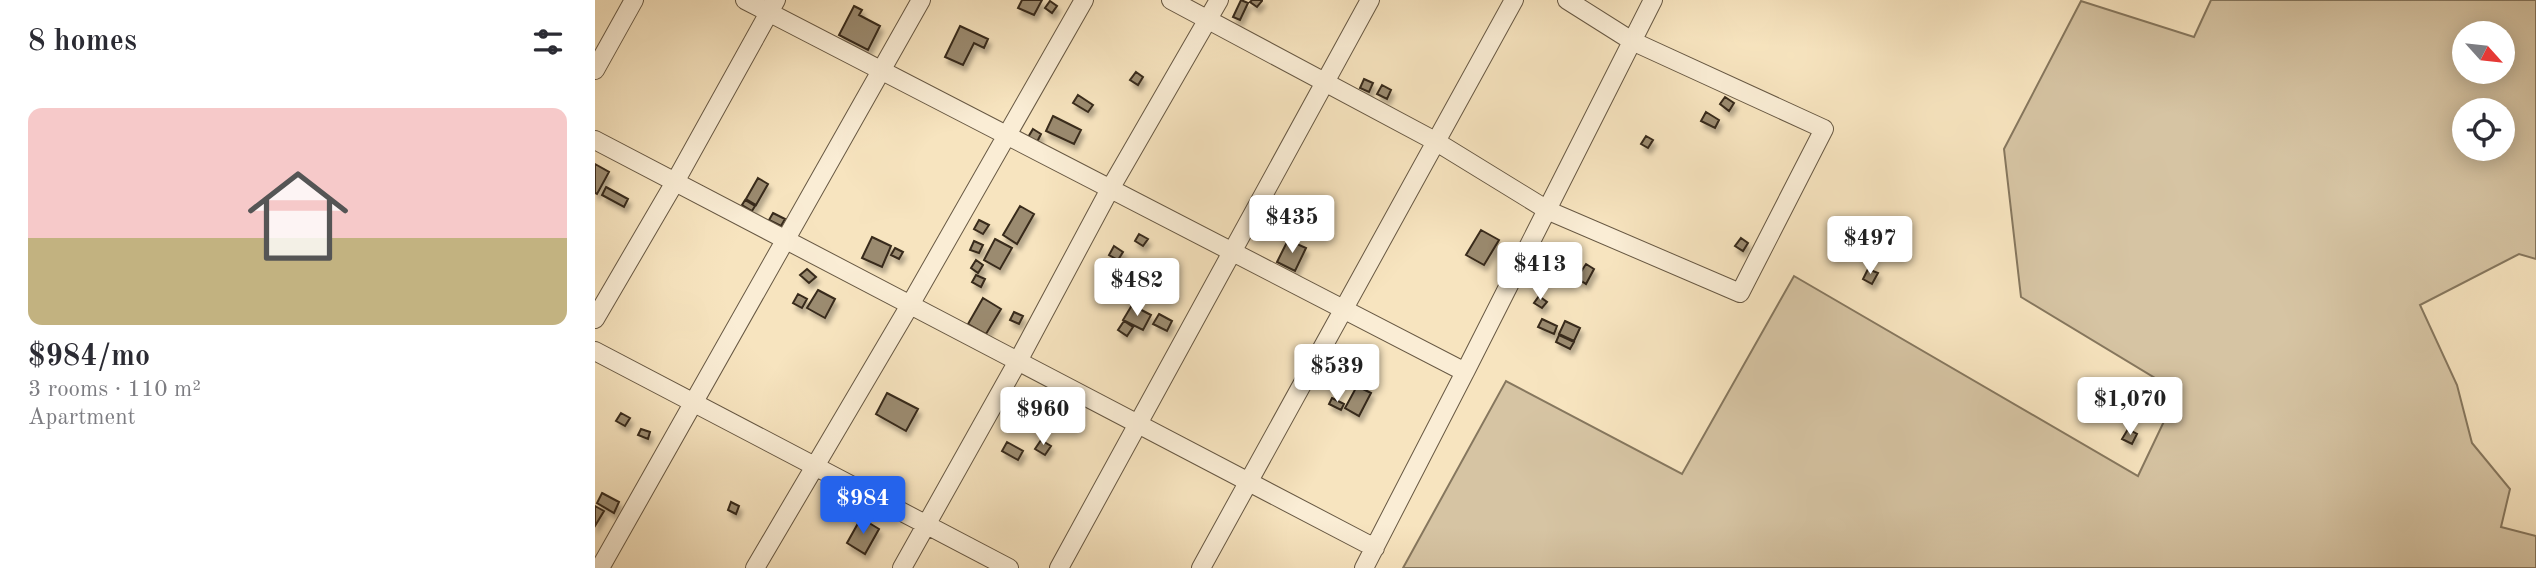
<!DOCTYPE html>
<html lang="en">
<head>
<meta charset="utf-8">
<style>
	body { margin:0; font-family:"Old Standard TT",serif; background:#f2f2f3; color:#2b2b33; height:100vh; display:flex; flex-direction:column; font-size:26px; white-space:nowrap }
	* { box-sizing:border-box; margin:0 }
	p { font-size:23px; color:#7c7c81 }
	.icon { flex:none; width:38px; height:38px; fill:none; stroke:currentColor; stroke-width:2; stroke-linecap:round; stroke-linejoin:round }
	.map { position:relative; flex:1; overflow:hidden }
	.drawer { display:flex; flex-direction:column; background:#fff; width:595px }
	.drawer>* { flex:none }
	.needle { width:46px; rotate:117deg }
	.tools { position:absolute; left:1857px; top:21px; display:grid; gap:14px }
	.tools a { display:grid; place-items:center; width:63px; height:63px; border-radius:50%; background:#fff; box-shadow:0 4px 18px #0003; font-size:35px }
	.price { position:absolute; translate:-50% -60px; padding:0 16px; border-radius:7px; background:#fff; color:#222; font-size:23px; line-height:46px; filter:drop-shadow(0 2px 4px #0008) }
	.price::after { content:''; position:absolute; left:50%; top:42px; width:21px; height:16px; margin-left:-10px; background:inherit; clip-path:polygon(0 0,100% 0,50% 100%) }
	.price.on { background:#2563eb; color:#fff }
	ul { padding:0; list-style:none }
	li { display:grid; align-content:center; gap:14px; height:371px; padding:0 28px }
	li span { display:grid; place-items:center; height:217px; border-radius:14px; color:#555 }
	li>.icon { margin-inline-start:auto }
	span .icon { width:126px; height:126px; fill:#fffc; stroke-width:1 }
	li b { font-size:30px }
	h2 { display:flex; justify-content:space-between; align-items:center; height:84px; padding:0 28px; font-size:30px }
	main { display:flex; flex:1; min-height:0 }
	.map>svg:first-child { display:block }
</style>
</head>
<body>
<main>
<section class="drawer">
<h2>8 homes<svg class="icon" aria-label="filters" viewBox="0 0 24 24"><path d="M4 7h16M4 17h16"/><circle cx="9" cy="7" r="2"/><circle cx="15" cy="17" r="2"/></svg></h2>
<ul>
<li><span style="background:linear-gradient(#f6c9c9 60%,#c2b280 0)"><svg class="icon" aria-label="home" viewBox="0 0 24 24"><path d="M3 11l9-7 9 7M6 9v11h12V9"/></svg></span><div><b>$984/mo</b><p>3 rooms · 110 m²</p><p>Apartment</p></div></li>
</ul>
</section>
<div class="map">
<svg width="1941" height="568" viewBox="0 0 1941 568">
	<defs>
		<filter id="shadow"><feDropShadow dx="3" dy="5.5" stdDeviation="2" flood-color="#0004"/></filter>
	</defs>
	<rect width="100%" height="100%" fill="#f7e4bf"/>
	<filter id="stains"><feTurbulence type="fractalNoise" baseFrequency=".00286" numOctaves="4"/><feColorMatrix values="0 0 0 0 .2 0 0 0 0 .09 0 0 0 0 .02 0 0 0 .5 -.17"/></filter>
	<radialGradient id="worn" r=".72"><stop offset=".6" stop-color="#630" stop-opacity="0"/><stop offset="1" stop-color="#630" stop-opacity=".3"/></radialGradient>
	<path fill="#d6c4a3" stroke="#86775e" stroke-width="2" fill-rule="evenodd" d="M1616,0H1941V259L1924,254L1825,305L1862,385L1877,443L1915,489L1906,527L1941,536V568H808L911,381L1087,474L1199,276L1543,476L1583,392L1426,297L1409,149L1486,1L1599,37ZM1869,33H1908V72H1869ZM1869,110H1908V149H1869Z"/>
	<path fill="#9b8b70" stroke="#372a1a" stroke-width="2" filter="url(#shadow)" d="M427,0H447L439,15L423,8Z
		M646,0L653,3L645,20L638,17Z
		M657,0H667V1L662,7L655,2Z
		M455,1L462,6L457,13L450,8Z
		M259,6L267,10L264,15L285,26L273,50L244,35Z
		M365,26L393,39L389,48L379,43L368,65L350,57Z
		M541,72L548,77L543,85L535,80Z
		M769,79L778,83L774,92L765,88Z
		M787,85L796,90L792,99L782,94Z
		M483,95L498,105L493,112L478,103Z
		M1130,97L1139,103L1134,111L1125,104Z
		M1111,112L1124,120L1120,128L1106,121Z
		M458,116L486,130L479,144L451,131Z
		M438,129L446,134L441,144L432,139Z
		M1051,136L1058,140L1053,148L1046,144Z
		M0,164L14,172L2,194L0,193Z
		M163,178L173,184L161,205L151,199Z
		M11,187L33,199L29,207L7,195Z
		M150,200L160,206L157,211L147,205Z
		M425,206L439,214L422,244L408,235Z
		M178,213L190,219L186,226L174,220Z
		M384,220L394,225L388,234L379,229Z
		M886,230L904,240L889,265L871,255Z
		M544,234L553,239L548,246L540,241Z
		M277,237L296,246L287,267L267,258Z
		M1146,238L1153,243L1148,251L1140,246Z
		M400,239L417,248L405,269L389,260Z
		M693,240L711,248L700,271L682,262Z
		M379,241L388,245L384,253L375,250Z
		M519,246L528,252L523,260L514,255Z
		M300,248L308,252L304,259L296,255Z
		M968,257L978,262L972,274L962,269Z
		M381,260L388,265L383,273L376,268Z
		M991,264L999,269L991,284L982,278Z
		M212,269L221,277L214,283L205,275Z
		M1273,269L1283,273L1277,284L1268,279Z
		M381,275L390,279L386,287L377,282Z
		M223,290L240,299L230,318L212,308Z
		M203,294L212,299L207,308L198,303Z
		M944,296L952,302L947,308L939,303Z
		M388,298L406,309L391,334L373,324Z
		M537,305L556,315L548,330L528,320Z
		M419,312L428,316L424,324L415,320Z
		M564,314L577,321L572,331L558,324Z
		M947,319L962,326L959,334L943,327Z
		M529,321L538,327L532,336L523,330Z
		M970,321L985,328L979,341L964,334Z
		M964,335L979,342L975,349L961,342Z
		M762,386L776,393L764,416L750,408Z
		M292,393L323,409L311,431L281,414Z
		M737,398L749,404L746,410L734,404Z
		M26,413L35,418L30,426L21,421Z
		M46,429L55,432L53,439L43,435Z
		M1533,429L1542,434L1537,444L1527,439Z
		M446,440L456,446L450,455L440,449Z
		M412,442L428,451L423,460L407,451Z
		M7,493L24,502L19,513L2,503Z
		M136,502L144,506L141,514L133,510Z
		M0,506L9,511L0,526Z
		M266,518L284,529L270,554L252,543Z"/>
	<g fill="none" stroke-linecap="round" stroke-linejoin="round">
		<defs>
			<path id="street" d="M150,0L870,372L1058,0
				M576,0L840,141L954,211L1145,293L1229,129L1037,41L972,0
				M0,70L39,0
				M0,140L780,548
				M0,319L80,182L181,0
				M0,351L414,568
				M5,568L326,0
				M160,568L315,305L489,0
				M307,568L423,361L515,189L624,0
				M464,568L775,0
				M606,568L919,0
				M769,568L870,372"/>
		</defs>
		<use href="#street" stroke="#675843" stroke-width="20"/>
		<use href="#street" stroke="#faedd5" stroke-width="18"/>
	</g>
	<rect width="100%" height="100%" filter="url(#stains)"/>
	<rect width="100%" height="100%" fill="url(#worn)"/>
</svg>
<div class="tools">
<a><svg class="needle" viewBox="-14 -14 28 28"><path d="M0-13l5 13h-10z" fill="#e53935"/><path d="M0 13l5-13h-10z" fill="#7c7c81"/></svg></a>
<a><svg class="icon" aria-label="locate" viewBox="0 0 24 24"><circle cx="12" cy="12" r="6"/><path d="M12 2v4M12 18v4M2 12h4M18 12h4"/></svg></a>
</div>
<b class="price" style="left:697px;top:255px">$435</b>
<b class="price" style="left:1275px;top:276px">$497</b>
<b class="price" style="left:945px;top:302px">$413</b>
<b class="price" style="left:542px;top:318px">$482</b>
<b class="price" style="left:742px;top:404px">$539</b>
<b class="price" style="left:1535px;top:437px">$1,070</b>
<b class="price" style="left:448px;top:447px">$960</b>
<b class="price on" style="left:268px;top:536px">$984</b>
</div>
</main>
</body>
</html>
